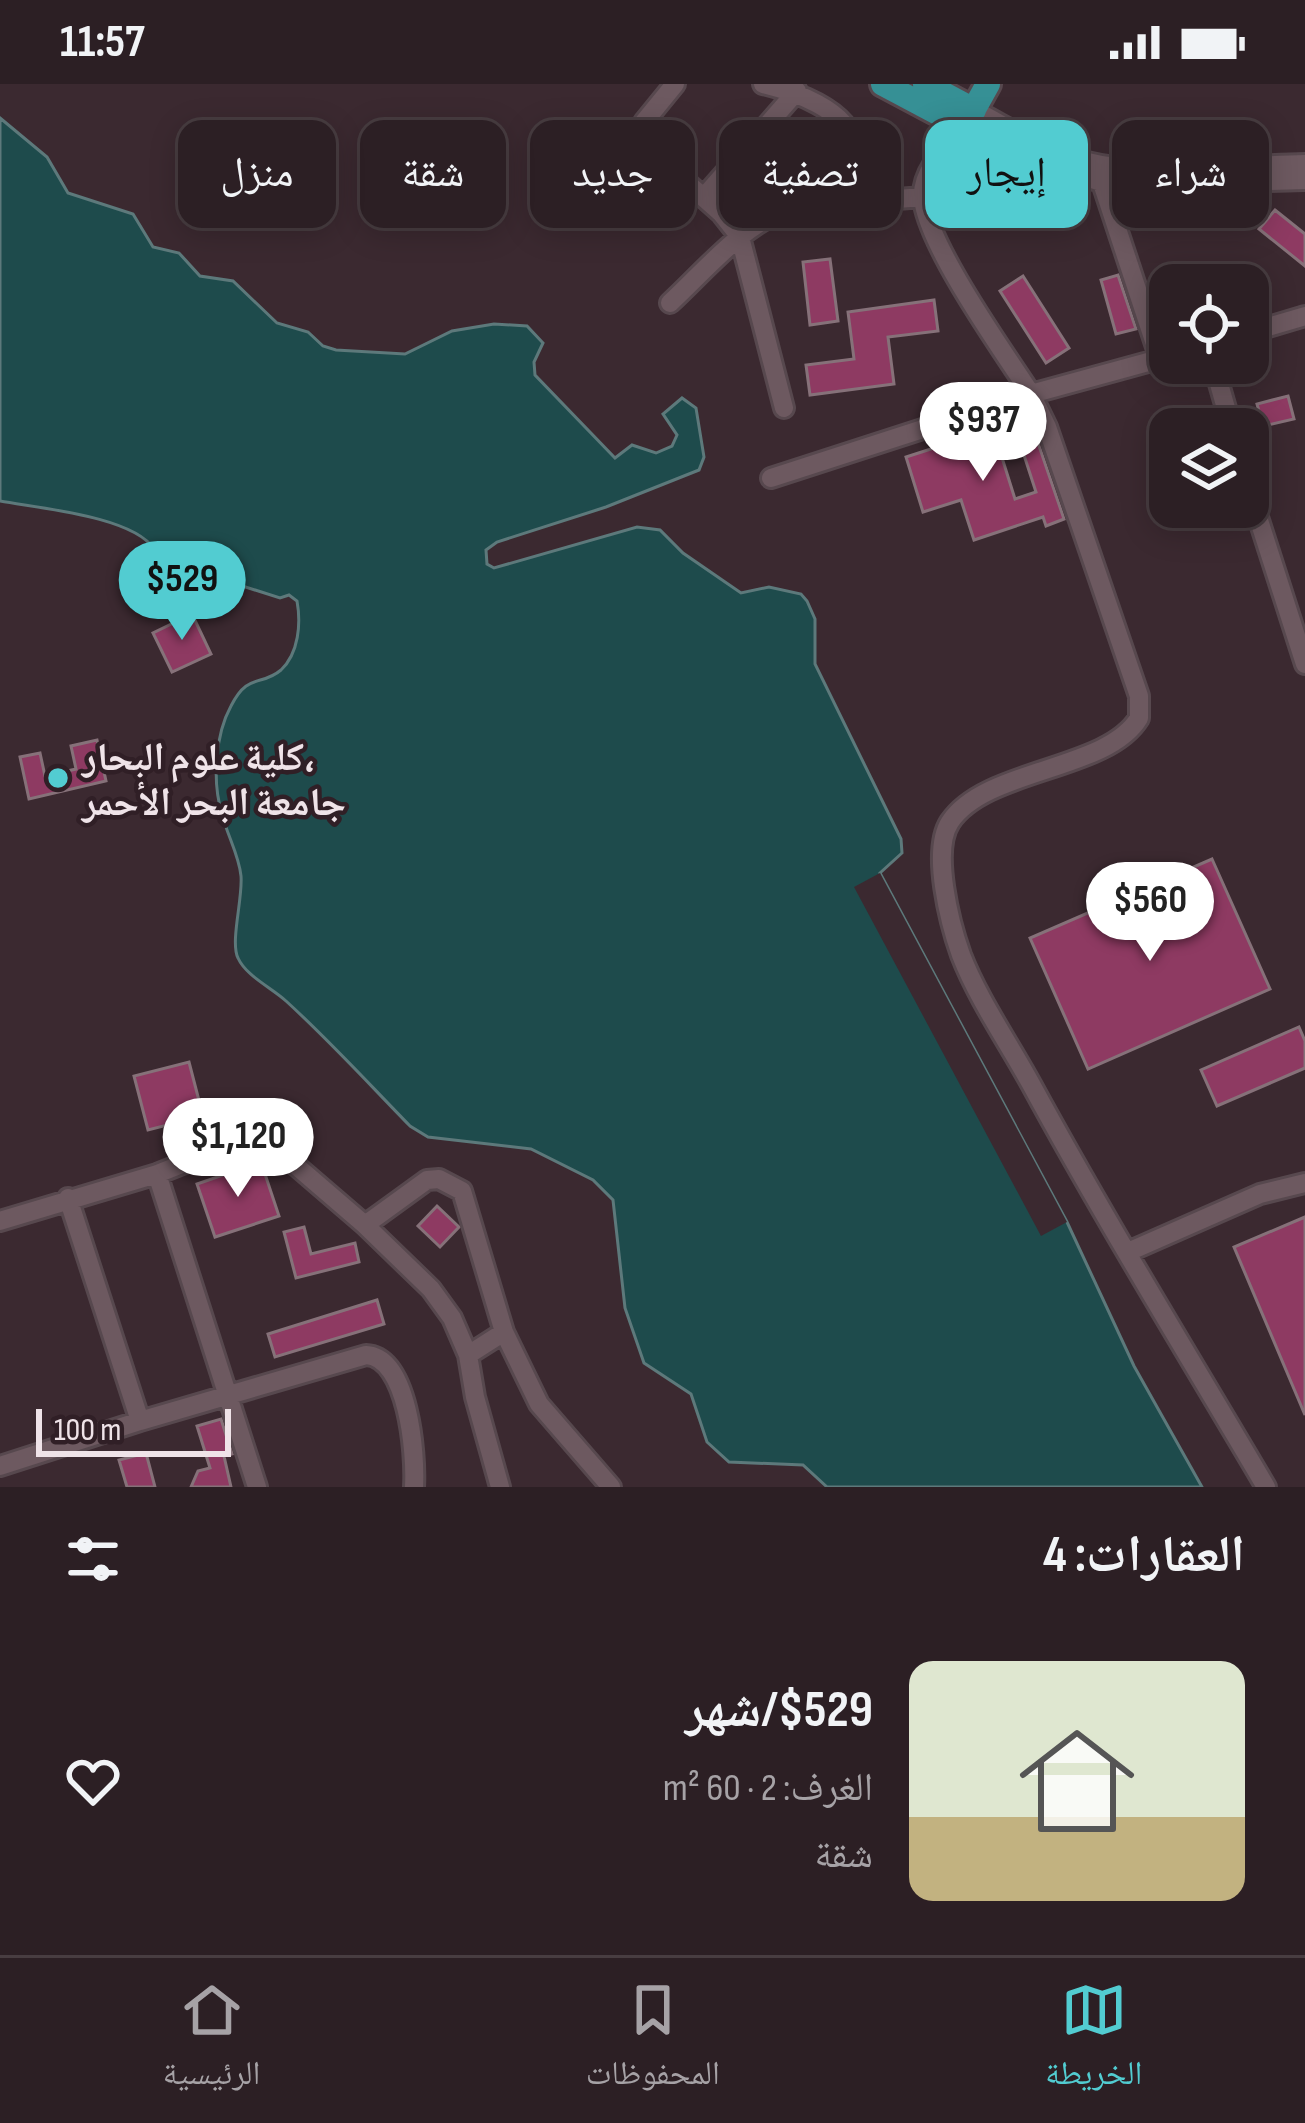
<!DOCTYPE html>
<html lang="ar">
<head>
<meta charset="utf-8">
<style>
	body { margin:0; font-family:"Sofia Sans Condensed","Noto Naskh Arabic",sans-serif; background:#382c31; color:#f1f3f6; direction:rtl; height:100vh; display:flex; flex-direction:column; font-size:45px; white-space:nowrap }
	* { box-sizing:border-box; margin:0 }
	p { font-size:39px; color:#a6a2a6 }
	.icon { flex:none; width:66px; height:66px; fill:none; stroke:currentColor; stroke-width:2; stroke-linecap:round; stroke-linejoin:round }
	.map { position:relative; height:1403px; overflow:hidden; direction:ltr }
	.side { display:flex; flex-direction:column; background:#2c1f24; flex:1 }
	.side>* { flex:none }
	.hud { position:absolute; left:36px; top:36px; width:1233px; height:108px; direction:rtl; display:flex; gap:24px }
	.tools { position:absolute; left:1149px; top:180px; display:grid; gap:24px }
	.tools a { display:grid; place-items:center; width:120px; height:120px; border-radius:24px; background:#2c1f24; box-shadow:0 6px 30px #0003,0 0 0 3px #483d41; font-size:60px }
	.scale { position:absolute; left:36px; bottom:30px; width:195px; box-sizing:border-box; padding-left:12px; border:6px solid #efe3e8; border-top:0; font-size:33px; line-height:42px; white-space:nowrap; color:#efe3e8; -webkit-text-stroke:9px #301f26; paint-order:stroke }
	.price { position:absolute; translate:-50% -102px; padding:0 27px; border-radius:42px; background:#fff; color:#222; font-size:39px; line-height:78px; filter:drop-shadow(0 3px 6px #0008) }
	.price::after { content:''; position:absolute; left:50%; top:72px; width:36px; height:27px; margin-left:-18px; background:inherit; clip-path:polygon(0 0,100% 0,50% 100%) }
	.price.active { background:#52ccd1; color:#111 }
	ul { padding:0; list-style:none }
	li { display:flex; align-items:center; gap:36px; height:300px; padding:0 60px }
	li+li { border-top:3px solid #483d41 }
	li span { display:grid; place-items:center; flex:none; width:336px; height:240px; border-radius:24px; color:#555 }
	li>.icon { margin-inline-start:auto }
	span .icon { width:144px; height:144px; fill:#fffc; stroke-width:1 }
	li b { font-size:51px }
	h2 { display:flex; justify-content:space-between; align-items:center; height:144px; padding:0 60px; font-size:51px }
	.pill { padding:0 42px; border-radius:24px; background:#2c1f24; box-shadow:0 6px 30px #0003,0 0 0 3px #483d41; font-size:42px; line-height:108px }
	.pill.active { background:#52ccd1; color:#111 }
	.status { display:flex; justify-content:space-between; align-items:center; height:84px; padding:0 60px; background:#2c1f24; direction:ltr }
	.status svg { height:33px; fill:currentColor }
	.tab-bar { display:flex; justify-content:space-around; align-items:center; height:168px; border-top:3px solid #483d41; background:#2c1f24; font-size:33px; color:#a6a2a6 }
	.tab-bar a { display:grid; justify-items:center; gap:6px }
	.tab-bar .active { color:#52ccd1 }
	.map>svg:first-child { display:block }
</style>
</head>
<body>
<div class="status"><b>11:57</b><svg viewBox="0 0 49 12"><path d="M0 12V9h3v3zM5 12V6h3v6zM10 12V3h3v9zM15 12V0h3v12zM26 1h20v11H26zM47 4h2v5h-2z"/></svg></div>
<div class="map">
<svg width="1305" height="1403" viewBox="0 0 1305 1403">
	<rect width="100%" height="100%" fill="#3b2930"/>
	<path fill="#1e4b4c" stroke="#5d797b" stroke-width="3" d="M0,34L47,73L68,109L133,130L153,163L179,169L200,192L233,197L277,239L308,248L323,262L336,266L405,270L452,247L494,240L527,242L543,259L534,278L535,291L615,374L632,361L656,369L672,362L677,351L663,330L682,314L696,324L704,373L699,386L606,423L497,458L486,466L487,480L494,484L637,443L660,446L683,469L741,509L769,503L801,510L807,517L815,535V580L901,755L902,769L880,789L1067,1138L1134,1282L1202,1403H827L803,1381L729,1378L707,1358L691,1310L644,1279L625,1224L613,1116L593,1096L531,1065L428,1053L410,1042C369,1000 329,956 286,917C272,904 246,892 238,874C230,858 243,814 241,792C239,771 227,751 222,730C212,698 215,651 231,622C248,588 261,603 281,586C299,569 301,539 297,517L289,511L280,514L227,497L173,505L167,501C163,489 160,475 154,465C133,432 37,424 0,417Z"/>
	<path fill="#3b2930" d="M880,789L1067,1138L1041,1152L854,803Z"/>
	<path fill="#8e3a62" stroke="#867179" stroke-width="3" d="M1222,112V130L1161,132L1160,114Z
		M1275,126L1305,150V182L1259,145Z
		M830,175L838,237L810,241L803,178Z
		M1118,191L1136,245L1116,250L1101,196Z
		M1023,192L1069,264L1046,279L1000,207Z
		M934,216L938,247L888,253L894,300L810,311L806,281L854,275L848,228Z
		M1288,312L1294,335L1263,342L1257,320Z
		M993,345L1015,415L1036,408L1021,362L1037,356L1064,435L1046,442L1043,433L974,456L961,416L923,428L906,373Z
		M192,530L211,570L172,588L153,549Z
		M97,656L106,697L29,715L20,673L40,669L45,692L76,685L71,662Z
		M1212,775L1270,905L1088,985L1030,854Z
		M1299,943L1305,957V984L1217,1022L1201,986Z
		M189,978L203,1032L148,1046L134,992Z
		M261,1078L279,1132L215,1153L197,1100Z
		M437,1122L459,1143L440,1163L418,1142Z
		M1305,1133V1331L1234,1163Z
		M304,1143L311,1170L355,1159L359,1178L296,1194L284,1148Z
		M377,1216L384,1240L275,1273L268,1250Z
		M221,1335L232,1370L224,1372L231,1403H191L198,1387L210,1384L197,1342Z
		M146,1369L155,1403H127L119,1376Z"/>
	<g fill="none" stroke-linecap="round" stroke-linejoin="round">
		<defs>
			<path id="minor" d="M675,0L644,38L642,50L649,65L721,129L740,153L784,324
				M763,0C792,7 848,25 854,61C857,78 851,101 850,118
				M974,26C1009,44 1044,67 1083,77C1153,95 1233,81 1305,80
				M1099,90L1160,275
				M704,113L797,7
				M670,219C707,185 744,138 793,123L923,113
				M1248,249L1305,232
				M1170,272L1031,310C1003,267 927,161 923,114C921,86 948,62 964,43L1031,76L1101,98L1141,101L1305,96
				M1213,279L1232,345
				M771,394L1031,310L1047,343L1139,612V634C1107,687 986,684 950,738C931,767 950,840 961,871C978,915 1008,958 1031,1000C1105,1136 1187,1269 1266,1403
				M1248,402L1305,580
				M157,1090L257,1403
				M68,1114L140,1337
				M0,1137L157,1090L237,1058L272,1061L365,1141L431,1205L452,1234L468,1271L475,1313L500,1403
				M365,1141L427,1096L439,1095L462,1107L504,1248L539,1320L611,1403
				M1128,1168L1260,1110L1305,1099
				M468,1271L504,1248
				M0,1382L140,1337L366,1271C408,1273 416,1369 414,1403"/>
			<path id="major" d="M883,0L964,43L988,0
				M925,0L974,26"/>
		</defs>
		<use href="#minor" stroke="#57484e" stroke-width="24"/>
		<use href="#major" stroke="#57484e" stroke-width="30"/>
		<use href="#minor" stroke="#6d5960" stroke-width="18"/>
		<use href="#major" stroke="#369095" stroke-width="24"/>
	</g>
	<circle fill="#52ccd1" stroke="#301f26" stroke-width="4.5" cx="58" cy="694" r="12"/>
	<g text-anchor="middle" stroke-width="9" stroke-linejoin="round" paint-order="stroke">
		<g font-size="39" font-weight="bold" fill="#efe3e8" stroke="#301f26" text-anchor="start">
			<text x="82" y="686">كلية علوم البحار،<tspan x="82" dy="45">جامعة البحر الأحمر</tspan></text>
		</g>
	</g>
</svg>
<div class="tools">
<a><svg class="icon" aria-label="locate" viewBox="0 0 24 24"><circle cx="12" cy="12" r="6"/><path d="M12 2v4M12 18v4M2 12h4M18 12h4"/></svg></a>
<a><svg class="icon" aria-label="layers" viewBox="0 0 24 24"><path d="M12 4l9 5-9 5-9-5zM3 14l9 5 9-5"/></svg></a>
</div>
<div class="scale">100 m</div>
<b class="price" style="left:983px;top:400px">$937</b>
<b class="price active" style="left:182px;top:559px">$529</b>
<b class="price" style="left:1150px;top:880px">$560</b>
<b class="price" style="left:238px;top:1116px">$1,120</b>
<div class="hud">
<a class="pill">شراء</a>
<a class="pill active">إيجار</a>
<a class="pill">تصفية</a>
<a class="pill">جديد</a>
<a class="pill">شقة</a>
<a class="pill">منزل</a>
</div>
</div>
<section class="side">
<h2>العقارات: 4<svg class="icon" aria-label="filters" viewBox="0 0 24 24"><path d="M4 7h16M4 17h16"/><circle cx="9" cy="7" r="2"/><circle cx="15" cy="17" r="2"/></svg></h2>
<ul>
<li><span style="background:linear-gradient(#dfe7d0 65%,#c2b280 0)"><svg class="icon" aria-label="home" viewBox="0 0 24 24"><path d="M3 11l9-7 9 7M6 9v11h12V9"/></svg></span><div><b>$529/شهر</b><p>الغرف: 2 · 60 m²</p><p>شقة</p></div><svg class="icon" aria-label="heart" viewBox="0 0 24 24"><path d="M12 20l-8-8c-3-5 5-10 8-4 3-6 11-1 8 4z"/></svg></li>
</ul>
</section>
<nav class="tab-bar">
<a class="active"><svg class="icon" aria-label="map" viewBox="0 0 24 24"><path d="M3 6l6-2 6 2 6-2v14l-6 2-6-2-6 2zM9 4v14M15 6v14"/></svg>الخريطة</a>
<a><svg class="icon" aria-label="saved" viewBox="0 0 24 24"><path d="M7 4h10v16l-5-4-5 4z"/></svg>المحفوظات</a>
<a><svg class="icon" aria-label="home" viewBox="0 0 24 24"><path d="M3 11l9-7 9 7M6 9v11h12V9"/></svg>الرئيسية</a>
</nav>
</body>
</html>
